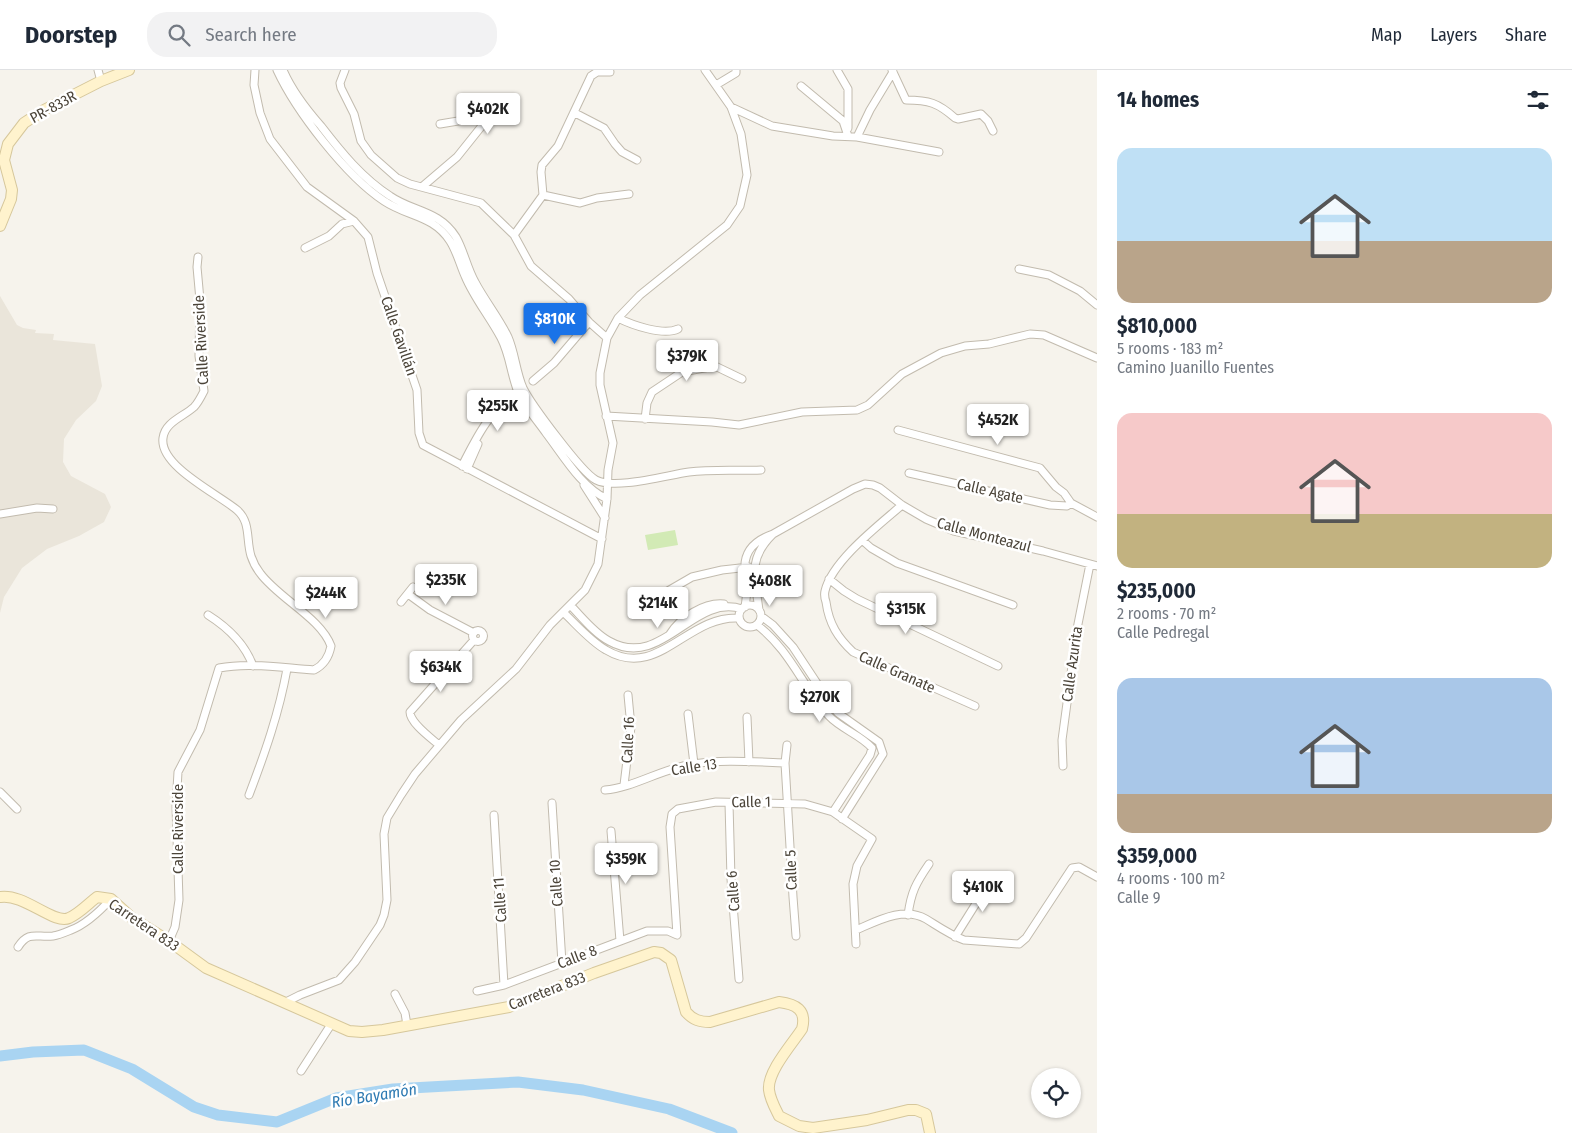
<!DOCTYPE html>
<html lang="en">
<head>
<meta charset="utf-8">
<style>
	body { margin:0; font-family:"Fira Sans Condensed",sans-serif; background:#f2f2f3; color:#1f2937; height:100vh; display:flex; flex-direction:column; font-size:19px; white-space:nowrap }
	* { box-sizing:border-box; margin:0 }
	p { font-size:16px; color:#747a83 }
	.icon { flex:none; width:28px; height:28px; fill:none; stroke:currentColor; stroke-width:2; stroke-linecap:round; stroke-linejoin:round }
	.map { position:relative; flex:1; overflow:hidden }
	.side { display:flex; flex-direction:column; background:#fff; width:475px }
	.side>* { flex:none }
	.tools { position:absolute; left:1031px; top:998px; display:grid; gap:10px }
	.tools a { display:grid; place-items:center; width:50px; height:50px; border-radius:50%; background:#fff; box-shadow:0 1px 4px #0004; font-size:25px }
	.price { position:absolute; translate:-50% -42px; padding:0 11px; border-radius:5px; background:#fff; color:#222; font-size:16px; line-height:32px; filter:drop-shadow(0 1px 2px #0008) }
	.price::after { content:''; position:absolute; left:50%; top:30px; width:15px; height:11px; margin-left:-8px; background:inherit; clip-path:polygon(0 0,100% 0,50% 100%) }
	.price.selected { background:#1a73e8; color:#fff }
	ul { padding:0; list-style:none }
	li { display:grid; align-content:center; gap:10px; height:265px; padding:0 20px }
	li span { display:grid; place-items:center; height:155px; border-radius:15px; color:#555 }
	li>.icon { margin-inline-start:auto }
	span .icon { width:90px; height:90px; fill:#fffc; stroke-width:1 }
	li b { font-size:21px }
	h2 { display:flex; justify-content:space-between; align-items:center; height:60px; padding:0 20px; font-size:21px }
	header { display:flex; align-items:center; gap:30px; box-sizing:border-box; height:70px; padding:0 25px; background:#fff; border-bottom:1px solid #e0e1e3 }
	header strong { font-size:24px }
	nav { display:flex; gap:28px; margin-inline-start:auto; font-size:18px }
	.search { width:350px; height:45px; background:#f2f2f3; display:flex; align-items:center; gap:12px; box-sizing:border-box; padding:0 18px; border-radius:20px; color:#747a83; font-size:19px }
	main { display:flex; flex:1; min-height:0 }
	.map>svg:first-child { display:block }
</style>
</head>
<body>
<header>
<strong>Doorstep</strong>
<div class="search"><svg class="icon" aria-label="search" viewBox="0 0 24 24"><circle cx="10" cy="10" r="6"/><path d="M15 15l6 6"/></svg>Search here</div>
<nav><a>Map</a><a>Layers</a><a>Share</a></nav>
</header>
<main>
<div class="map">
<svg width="1097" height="1063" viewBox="0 0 1097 1063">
	<rect width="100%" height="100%" fill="#f6f3ec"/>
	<path fill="#eae5da" d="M0,226L17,255L23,258L36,260L35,263L54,264L53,270L95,274L102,316L96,331L76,350L64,369L63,392L71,406L105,424L111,437L104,452L79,466L47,479L22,498L4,527L0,543Z"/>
	<path fill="#d2eab5" d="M675,460L678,475L648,480L645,465Z"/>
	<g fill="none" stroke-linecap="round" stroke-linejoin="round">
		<path stroke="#a9d4f2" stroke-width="11" d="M0,986L33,982L84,980L132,999L194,1037L218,1045L277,1052L336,1028L393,1019L518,1012L583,1020L669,1039L732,1063"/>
		<defs>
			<path id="street" d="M98,0L101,11
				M255,0L254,15L260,43L270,69L307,117L354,151L368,167L377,203L417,320L419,363L423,375L602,469
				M277,0C296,41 346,106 384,131C408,147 433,145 450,171C457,182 460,195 465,206C474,228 490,247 501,268C510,285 511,305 518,322C525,337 537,350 546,363C563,385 581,417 607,429
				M283,0C292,21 306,39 321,56C341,82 362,108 390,126C413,142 439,140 456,167C464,181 467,198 475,212C485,231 499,248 508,267C515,283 516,302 523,318C531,334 581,402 596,410C615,420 667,405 689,402C712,399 737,401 761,400
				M345,0L340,13L341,18L354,44L361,71L371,85L397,108L410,114L481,133L514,165L531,196L569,229L589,252L607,268
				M837,0L848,19V58
				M892,0L906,30C929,30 938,33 955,48L958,49L981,44L988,51L993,61
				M716,15L736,3V0
				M801,16L843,51L848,66
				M731,37L772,56L833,66L857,67L939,82
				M575,43L604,58L615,74L622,82L637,90
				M857,67L870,40L893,2
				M423,116L457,87L485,52L482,47L440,54
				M543,125L580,133L597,128L629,124
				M514,165L543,125L541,102L542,95L558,76L591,6L597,2H610
				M305,178L329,166L342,154L354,151
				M1019,199L1049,205L1080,221L1097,235
				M618,248C632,255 663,266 678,259
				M533,311L554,293L589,252
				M496,346L509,335L524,326
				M606,346L712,352L739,355L802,342L857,340L868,335L902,304L941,283L965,276L989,274L1030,264L1044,265L1097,288
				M645,349L647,333L652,322L682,302L715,296L742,309
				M898,360L1040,398L1056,417L1064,423L1071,433L1097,447
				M462,396C477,366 491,338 521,319
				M467,399L478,374
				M909,403L1050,435L1067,436L1071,433
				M584,415L605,448
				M902,435C879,455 832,491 825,521C824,525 825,529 826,532C829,554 838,568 853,582L975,636
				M0,444L37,438L53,439
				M773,464L853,419L865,414L873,415L880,418L902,435L926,449L954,461L1043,481L1097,496
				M862,470L871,478L897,493L1013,535
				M829,509L844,521L857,529L998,596
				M408,524L430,540L474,563
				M637,530L647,531L654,529L692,507L722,500L749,497
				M401,532L413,517
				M570,535C582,547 594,563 609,571C662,601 693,523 742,539
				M739 546a11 11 0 1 1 22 0a11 11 0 1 1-22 0Z
				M745,537C746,530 747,523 747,517C747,511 745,506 745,501C743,480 756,470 773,464C747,489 755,508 759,540
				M563,542C576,554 590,571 606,580C658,611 687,545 739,548
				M208,545C227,557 245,574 253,596
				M761,546L773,555L793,577L832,636L838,643L879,672L883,684L842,749
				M757,555C790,580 802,616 829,646C841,659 861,665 872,678L870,685L833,742
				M472.5 566a5.5 5.5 0 1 1 11 0a5.5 5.5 0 1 1-11 0Z
				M670,564C680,548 704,532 724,534
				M688,644L694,694
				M747,647L749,692
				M439,675C431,668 410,653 410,642L474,570
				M787,675L785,693L793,827L796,866
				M1063,696L1062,670L1077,559L1090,494
				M624,715L631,657L628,625
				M605,720C633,718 663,698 693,694C723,689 755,692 785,693
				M0,722L17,739
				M249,725C265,683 279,643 287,599
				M552,733L562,893
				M729,733L731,809L739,909
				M494,745L504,915
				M611,761L620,871
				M908,845C911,822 916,813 929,794
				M856,860C877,851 904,836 926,849C939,857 950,865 964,870L1019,874L1026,868L1072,798L1079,797L1097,807
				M955,867L992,808
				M169,871L175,857L179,830L176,736L178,702L200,660L219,598C249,592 283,598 314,600C324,595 329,587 331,576C321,548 278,528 260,503C256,498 253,492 251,486C246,470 251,452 237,440C218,424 159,396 163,368C165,352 183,347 194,337C198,333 201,327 204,321L199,286L200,230L197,197L198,187
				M18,877C29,860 37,868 53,866C59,865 66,862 71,860C87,854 100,841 111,829
				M477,921L504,915L647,861H668L677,865L670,757L672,744L678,739L716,732L805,734L833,742L872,769L857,796L853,814L856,874
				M395,924L405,943L407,955
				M286,932L300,925L339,910L355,892L380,855L384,845L387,830L384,764L387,748L401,725L415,704L461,650L516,599L550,555L585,520L598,494L607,429L608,400L613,373L600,315V303L607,268L618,248L640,225L727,155L740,136L747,105L741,64L731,37L705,0
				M301,1001L332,953"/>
			<path id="secondary" d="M0,156L11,129L12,120L4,90L8,74L24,53L44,40L101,11L129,0
				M0,827C24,823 54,855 69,848C79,844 89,833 97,827L111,829L132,848L169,871L206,898L349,961L362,962L383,960L509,937L594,903L654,882L661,883L671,890L686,942C693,950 700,952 710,952L779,932C796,934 807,940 802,959C792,974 767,1002 769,1020C770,1029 775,1038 779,1046L799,1056L813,1058L867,1050L908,1040H916L926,1044L930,1063"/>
		</defs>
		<use href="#street" stroke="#c2bbae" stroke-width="9"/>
		<use href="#secondary" stroke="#d6c79b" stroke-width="12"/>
		<use href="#street" stroke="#fff" stroke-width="7"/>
		<use href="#secondary" stroke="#fff3cd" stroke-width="10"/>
	</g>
	<g text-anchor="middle" stroke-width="5" stroke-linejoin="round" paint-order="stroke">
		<g font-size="15" fill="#4b4439" stroke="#fff">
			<text transform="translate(53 37) rotate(-29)" y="5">PR-833R</text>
			<text transform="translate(399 266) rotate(71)" y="5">Calle Gavillán</text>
			<text transform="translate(201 270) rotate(-93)" y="5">Calle Riverside</text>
			<text transform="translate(990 421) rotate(13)" y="5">Calle Agate</text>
			<text transform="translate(984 465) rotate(15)" y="5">Calle Monteazul</text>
			<text transform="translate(1072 594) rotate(-82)" y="5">Calle Azurita</text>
			<text transform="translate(897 602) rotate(24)" y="5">Calle Granate</text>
			<text transform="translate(628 670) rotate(-87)" y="5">Calle 16</text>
			<text transform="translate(694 697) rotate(-9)" y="5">Calle 13</text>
			<text transform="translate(751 732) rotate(-1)" y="5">Calle 1</text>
			<text transform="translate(178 759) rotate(-90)" y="5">Calle Riverside</text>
			<text transform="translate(791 800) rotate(-92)" y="5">Calle 5</text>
			<text transform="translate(556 813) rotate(-94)" y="5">Calle 10</text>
			<text transform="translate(733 821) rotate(-94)" y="5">Calle 6</text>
			<text transform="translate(500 830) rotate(-94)" y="5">Calle 11</text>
			<text transform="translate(144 855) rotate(34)" y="5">Carretera 833</text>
			<text transform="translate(577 887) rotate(-21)" y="5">Calle 8</text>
			<text transform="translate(547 921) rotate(-21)" y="5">Carretera 833</text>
		</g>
		<g font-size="16" font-style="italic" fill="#2e7ab2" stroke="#fff">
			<text transform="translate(374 1025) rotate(-9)" y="6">Río Bayamón</text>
		</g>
	</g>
</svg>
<div class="tools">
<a><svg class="icon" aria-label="locate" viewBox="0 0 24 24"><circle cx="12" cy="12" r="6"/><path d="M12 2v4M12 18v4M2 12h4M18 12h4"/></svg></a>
</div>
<b class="price" style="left:488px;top:65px">$402K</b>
<b class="price selected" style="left:555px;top:275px">$810K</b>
<b class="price" style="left:687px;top:312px">$379K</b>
<b class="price" style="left:498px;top:362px">$255K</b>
<b class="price" style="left:998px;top:376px">$452K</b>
<b class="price" style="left:446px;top:536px">$235K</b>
<b class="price" style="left:770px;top:537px">$408K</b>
<b class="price" style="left:326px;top:549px">$244K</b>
<b class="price" style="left:658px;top:559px">$214K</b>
<b class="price" style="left:906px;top:565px">$315K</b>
<b class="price" style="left:441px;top:623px">$634K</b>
<b class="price" style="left:820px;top:653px">$270K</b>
<b class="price" style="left:626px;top:815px">$359K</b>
<b class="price" style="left:983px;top:843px">$410K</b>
</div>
<section class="side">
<h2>14 homes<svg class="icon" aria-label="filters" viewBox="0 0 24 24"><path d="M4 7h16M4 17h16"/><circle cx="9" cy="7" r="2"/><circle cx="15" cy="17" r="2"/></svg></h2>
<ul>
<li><span style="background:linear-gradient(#bfe0f5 60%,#b9a48a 0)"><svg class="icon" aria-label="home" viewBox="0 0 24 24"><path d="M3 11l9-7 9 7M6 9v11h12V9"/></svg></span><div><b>$810,000</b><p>5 rooms · 183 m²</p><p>Camino Juanillo Fuentes</p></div></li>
<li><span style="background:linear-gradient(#f6c9c9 65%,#c2b280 0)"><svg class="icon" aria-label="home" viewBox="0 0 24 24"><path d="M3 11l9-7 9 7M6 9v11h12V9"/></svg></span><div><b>$235,000</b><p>2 rooms · 70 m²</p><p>Calle Pedregal</p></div></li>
<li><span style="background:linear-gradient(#a9c7e8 75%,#b9a48a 0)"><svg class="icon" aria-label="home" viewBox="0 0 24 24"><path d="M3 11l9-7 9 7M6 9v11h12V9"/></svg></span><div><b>$359,000</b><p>4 rooms · 100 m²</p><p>Calle 9</p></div></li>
</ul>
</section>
</main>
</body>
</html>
